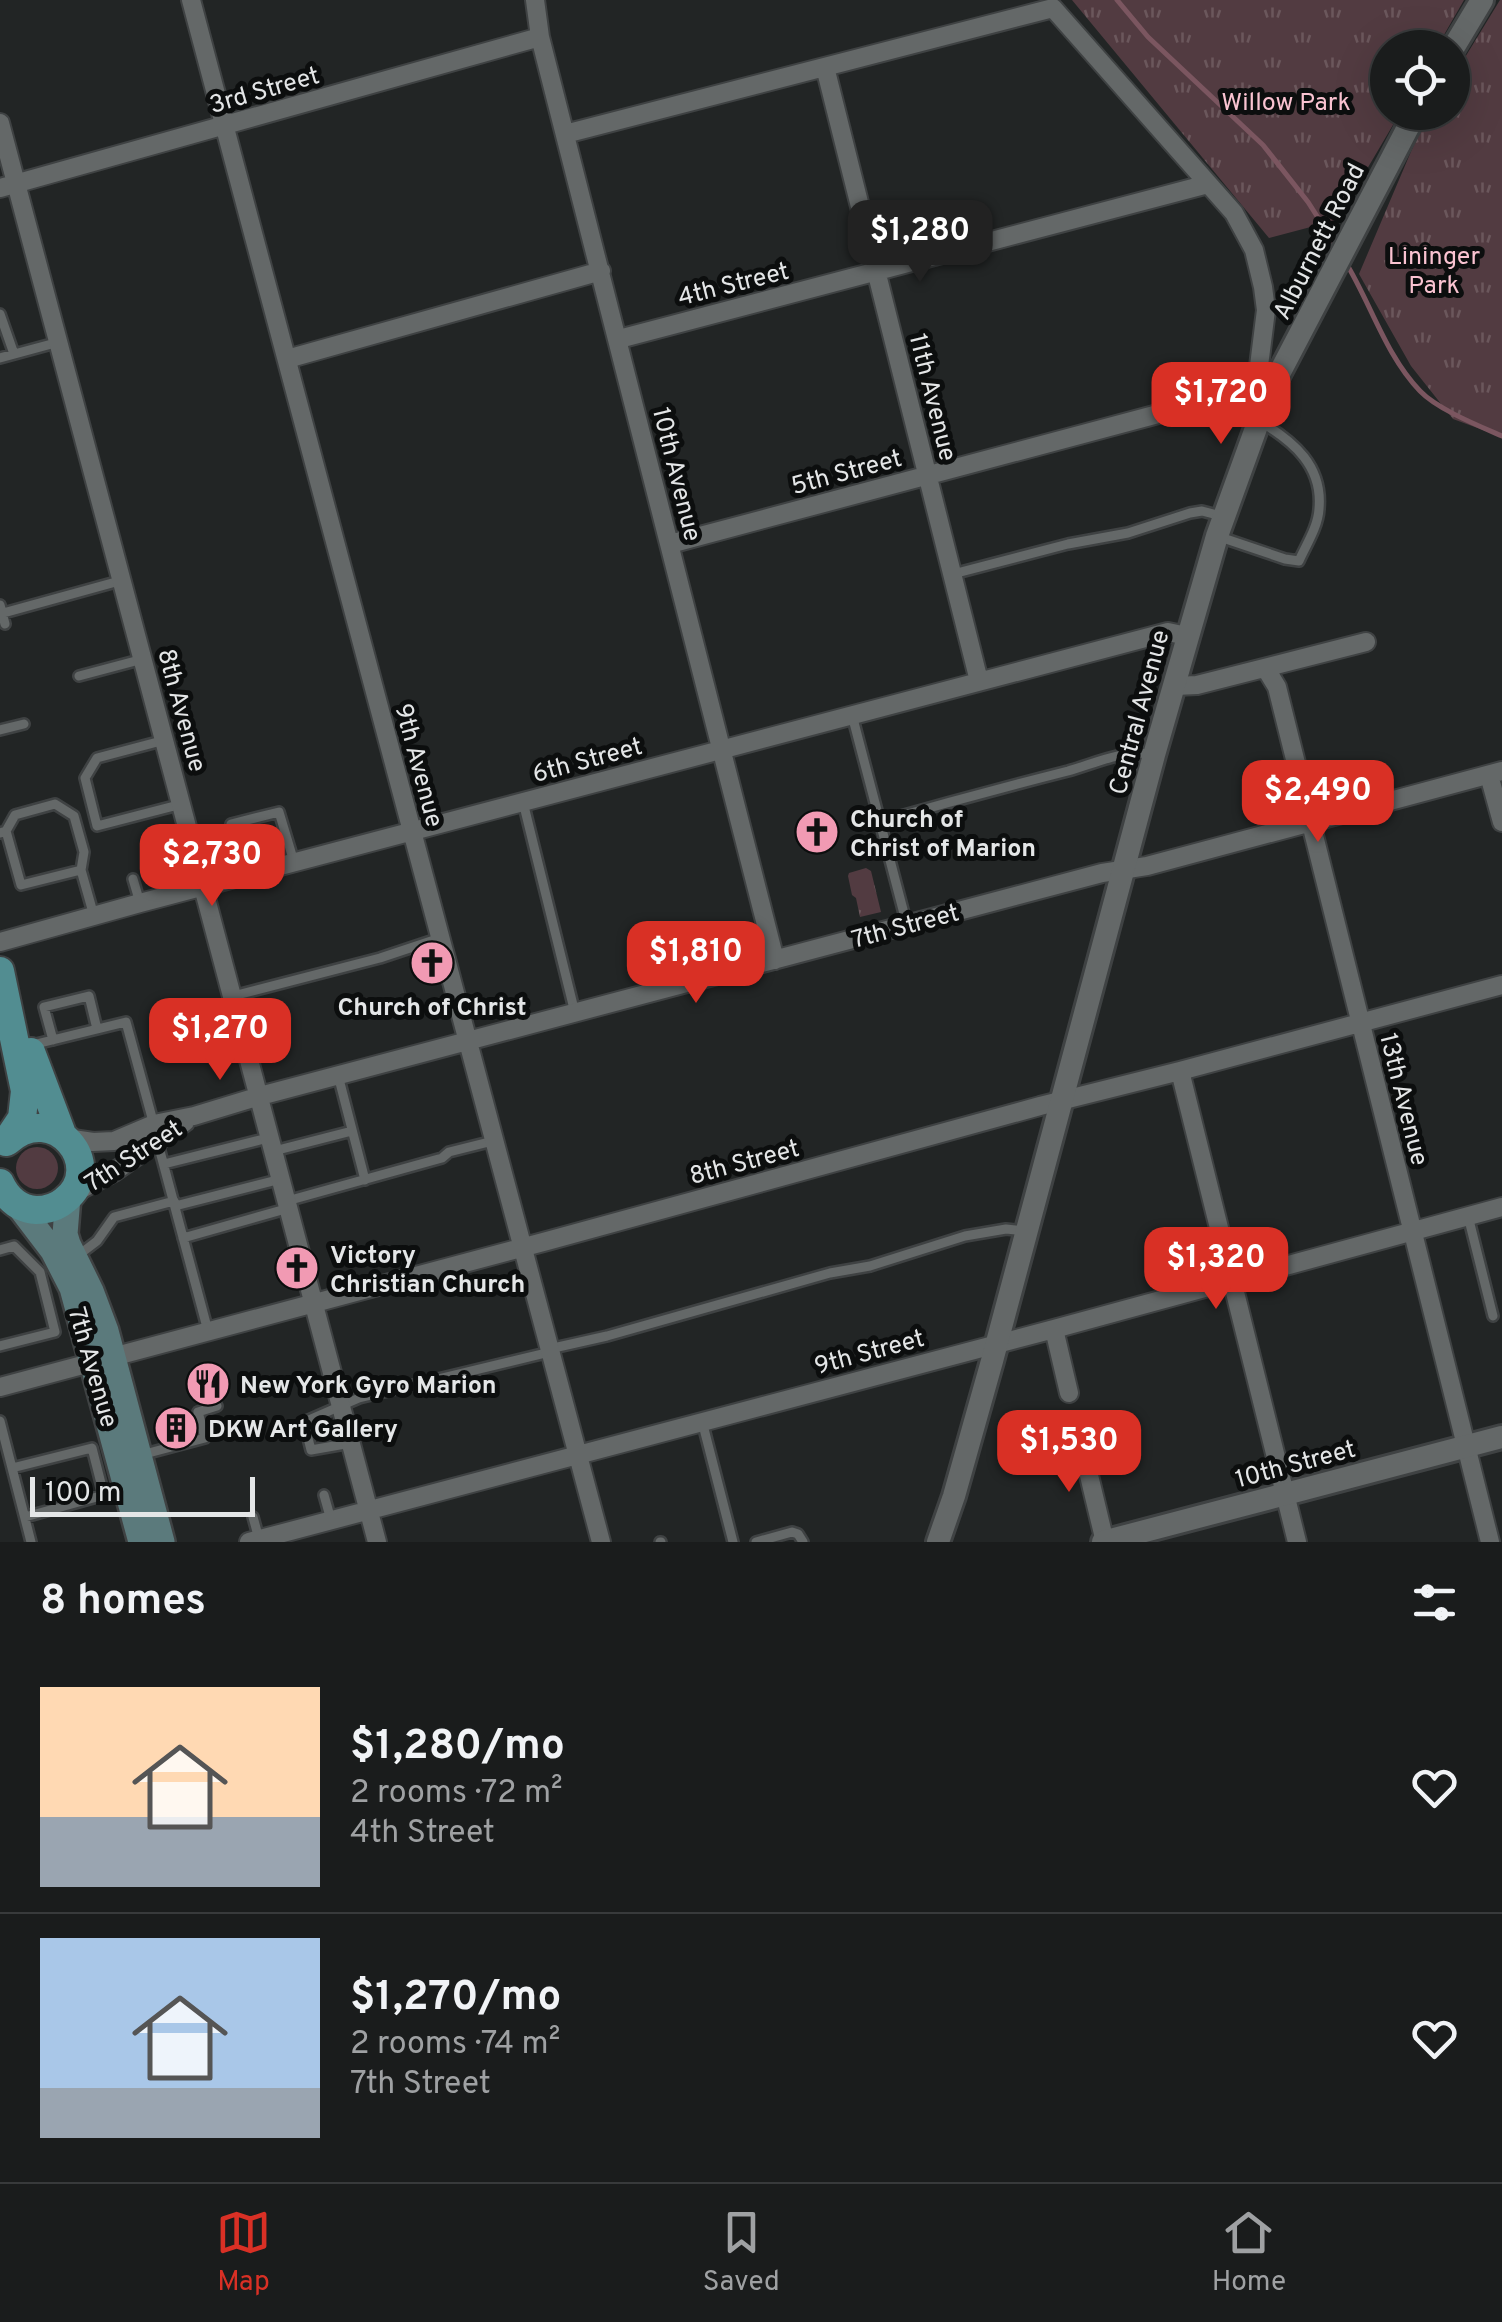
<!DOCTYPE html>
<html lang="en">
<head>
<meta charset="utf-8">
<style>
	body { margin:0; font-family:Overpass,sans-serif; background:#272929; color:#f1f3f6; height:100vh; display:flex; flex-direction:column; font-size:38px; white-space:nowrap }
	* { box-sizing:border-box; margin:0 }
	p { font-size:32px; color:#9fa1a3 }
	.icon { flex:none; width:55px; height:55px; fill:none; stroke:currentColor; stroke-width:2; stroke-linecap:round; stroke-linejoin:round }
	.map { position:relative; height:1542px; overflow:hidden }
	.side { display:flex; flex-direction:column; background:#1a1c1c; flex:1 }
	.side>* { flex:none }
	.controls { position:absolute; left:1370px; top:30px; display:grid; gap:20px }
	.controls a { display:grid; place-items:center; width:100px; height:100px; border-radius:50%; background:#1a1c1c; box-shadow:0 10px 40px #0002,0 0 0 2px #383a3b; font-size:50px }
	.scale { position:absolute; left:30px; bottom:25px; width:225px; box-sizing:border-box; padding-left:10px; border:5px solid #e4e6e7; border-top:0; font-size:28px; line-height:35px; white-space:nowrap; color:#e4e6e7; -webkit-text-stroke:8px #0c0e0e; paint-order:stroke }
	.price { position:absolute; translate:-50% -85px; padding:0 22px; border-radius:20px; background:#d93025; color:#fff; font-size:32px; line-height:65px; filter:drop-shadow(0 2px 5px #0008) }
	.price::after { content:''; position:absolute; left:50%; top:60px; width:30px; height:22px; margin-left:-15px; background:inherit; clip-path:polygon(0 0,100% 0,50% 100%) }
	.price.current { background:#222; color:#fff }
	ul { padding:0; list-style:none }
	li { display:flex; align-items:center; gap:30px; height:250px; padding:0 40px }
	li+li { border-top:2px solid #383a3b }
	li span { display:grid; place-items:center; flex:none; width:280px; height:200px; border-radius:0px; color:#555 }
	li>.icon { margin-inline-start:auto }
	span .icon { width:120px; height:120px; fill:#fffc; stroke-width:1 }
	li b { font-size:42px }
	h2 { display:flex; justify-content:space-between; align-items:center; height:120px; padding:0 40px; font-size:42px }
	.tab-bar { display:flex; justify-content:space-around; align-items:center; height:140px; border-top:2px solid #383a3b; background:#1a1c1c; font-size:28px; color:#9fa1a3 }
	.tab-bar a { display:grid; justify-items:center; gap:5px }
	.tab-bar .current { color:#d93025 }
	.map>svg:first-child { display:block }
</style>
</head>
<body>
<div class="map">
<svg width="1502" height="1542" viewBox="0 0 1502 1542">
	<defs>
		<pattern id="park-tufts" width="24" height="20" patternUnits="userSpaceOnUse" patternTransform="scale(2.5)"><rect width="24" height="20" fill="#523b41"/><path d="M3 7l-1-3M5 7V3M7 7l1-3M15 17l-1-3M17 17v-4M19 17l1-3" fill="none" stroke="#6b575c"/></pattern>
	</defs>
	<rect width="100%" height="100%" fill="#222525"/>
	<path fill="#523b41" d="M16 1168a21 21 0 1 1 42 0a21 21 0 1 1-42 0Z"/>
	<path fill="url(#park-tufts)" d="M1072,0H1464L1437,47L1388,48V112L1400,113L1337,220L1269,238Z
		M1500,0H1502V437L1453,419L1411,366L1359,274L1421,128L1430,113L1452,112L1453,77Z
		M866,868L871,871L881,912L860,917L856,898L852,895L848,876L849,873Z"/>
	<g fill="none" stroke-linecap="round" stroke-linejoin="round">
		<path stroke="#7b5660" stroke-width="5" d="M1117,0L1148,37L1263,145L1308,202L1338,249
			M1346,263C1371,304 1386,356 1420,391C1437,409 1479,426 1502,436"/>
		<defs>
			<path id="service" d="M0,314L14,354
				M0,358L59,342
				M1217,536L1285,559L1299,561C1306,545 1318,527 1319,509C1323,466 1294,442 1261,422
				M953,574L1068,544L1128,533L1190,513L1202,511L1221,516
				M0,605L5,624
				M0,614L123,580
				M79,676L143,659
				M852,715L907,925
				M0,730L24,724
				M165,740L97,758L85,778L97,826L182,804
				M523,802L575,1013
				M879,822C942,804 1005,787 1068,771C1096,763 1122,750 1152,754
				M231,824L279,812L294,862
				M6,831L21,885L81,870
				M0,833L6,831L15,815L55,804L74,816L84,852L81,870L94,916
				M133,879L140,903
				M233,996L380,958L440,938
				M53,1040L44,1007L89,996L97,1029
				M32,1045L126,1022L154,1125
				M338,1075L365,1180
				M157,1140L208,1331
				M274,1151L352,1131
				M164,1164L268,1138
				M287,1201L442,1158L449,1152L493,1141
				M175,1206L281,1179
				M1468,1216L1493,1316
				M183,1238L289,1208
				M0,1250L14,1246L40,1272L55,1332L0,1346
				M76,1257L97,1241L114,1217L174,1201
				M549,1349L607,1336L830,1273L870,1266L965,1236L1006,1229L1025,1231
				M0,1421L31,1542
				M702,1421L733,1542
				M351,1443L311,1450L304,1422L359,1398L550,1352
				M141,1455L205,1438L198,1412L217,1406
				M12,1468L92,1448L104,1495L25,1517
				M324,1495L331,1520
				M253,1517L259,1539
				M660,1542H661
				M756,1542L792,1532L798,1534L803,1542"/>
			<path id="minor" d="M191,0L601,1542
				M535,0L540,37L775,960
				M825,67L979,681
				M0,123L377,1542
				M565,134L1053,8L1234,213L1254,250L1263,287L1266,310L1259,366L1268,395L1252,393L1218,398L670,544
				M0,188L540,37
				M619,339L1208,184
				M287,359L601,271
				M1266,669L1277,687L1490,1542
				M1175,686L1197,685L1366,642
				M1489,775L1502,822
				M0,942L140,903L1168,632L1187,636
				M1180,1071L1297,1542
				M66,1138L93,1142L114,1141L154,1124L194,1116L260,1096L1102,873L1147,866L1502,771
				M72,1194L114,1172L185,1122
				M1054,1329L1069,1393
				M0,1387L547,1241L1040,1106L1180,1071L1502,985
				M1080,1438L1105,1542
				M249,1542L1054,1329L1502,1207"/>
			<path id="tertiary" d="M1452,50L1482,0
				M938,1542L954,1496L992,1361L1154,755L1217,536L1268,395L1416,112
				M1103,1542L1502,1437"/>
			<path id="secondary" d="M68,1197L65,1234L68,1244L91,1291L106,1331L162,1542
				M18,1205L53,1251L72,1288L141,1542"/>
			<path id="primary" d="M0,971L25,1091L22,1118L6,1142
				M31,1052L62,1134
				M0,1183C7,1198 18,1209 36,1210C47,1210 57,1207 65,1200C107,1166 54,1100 8,1141"/>
		</defs>
		<use href="#service" stroke="#3f4243" stroke-width="14"/>
		<use href="#minor" stroke="#3f4243" stroke-width="22"/>
		<use href="#tertiary" stroke="#3f4243" stroke-width="28"/>
		<use href="#secondary" stroke="#3f4243" stroke-width="30"/>
		<use href="#primary" stroke="#3f4243" stroke-width="32"/>
		<use href="#service" stroke="#646868" stroke-width="9"/>
		<use href="#minor" stroke="#646868" stroke-width="18"/>
		<use href="#tertiary" stroke="#646868" stroke-width="22"/>
		<use href="#secondary" stroke="#5b7a7c" stroke-width="25"/>
		<use href="#primary" stroke="#528d91" stroke-width="28"/>
	</g>
	<defs>
		<symbol id="church-disc" viewBox="-11 -11 22 22"><circle r="9.5" fill="#f19ab3" stroke="#0c0e0e"/><path d="M-1.2-6h2.4v3.5h3.3v2.4h-3.3V6h-2.4V-.1h-3.3v-2.4h3.3Z" fill="#111"/></symbol>
		<symbol id="restaurant-disc" viewBox="-11 -11 22 22"><circle r="9.5" fill="#f19ab3" stroke="#0c0e0e"/><path d="M-5-6h1v4h1v-4h1v4h1v-4h1v5L-1.5 .5V6h-2V.5L-5-1ZM5-6V6H3V1.5H1.5Q1.5-4 5-6Z" fill="#111"/></symbol>
		<symbol id="building-disc" viewBox="-11 -11 22 22"><circle r="9.5" fill="#f19ab3" stroke="#0c0e0e"/><path d="M-4-6H4V6H1V3H-1V6H-4ZM-2.5-4.3h1.7v1.8h-1.7ZM.8-4.3h1.7v1.8H.8ZM-2.5-1h1.7V.8h-1.7ZM.8-1h1.7V.8H.8Z" fill="#111"/></symbol>
	</defs>
	<g fill-rule="evenodd">
		<use href="#church-disc" x="792" y="807" width="50" height="50"/>
		<use href="#church-disc" x="407" y="938" width="50" height="50"/>
		<use href="#church-disc" x="272" y="1243" width="50" height="50"/>
		<use href="#restaurant-disc" x="183" y="1359" width="50" height="50"/>
		<use href="#building-disc" x="151" y="1403" width="50" height="50"/>
	</g>
	<g text-anchor="middle" stroke-width="10" stroke-linejoin="round" paint-order="stroke">
		<g font-size="25" fill="#e4e6e7" stroke="#0c0e0e">
			<text transform="translate(264 89) rotate(-16)" y="9">3rd Street</text>
			<text transform="translate(1318 241) rotate(-63)" y="9">Alburnett Road</text>
			<text transform="translate(733 283) rotate(-14)" y="9">4th Street</text>
			<text transform="translate(934 397) rotate(76)" y="9">11th Avenue</text>
			<text transform="translate(846 471) rotate(-15)" y="9">5th Street</text>
			<text transform="translate(678 474) rotate(76)" y="9">10th Avenue</text>
			<text transform="translate(183 710) rotate(75)" y="9">8th Avenue</text>
			<text transform="translate(1138 712) rotate(-75)" y="9">Central Avenue</text>
			<text transform="translate(587 759) rotate(-15)" y="9">6th Street</text>
			<text transform="translate(420 765) rotate(75)" y="9">9th Avenue</text>
			<text transform="translate(905 925) rotate(-15)" y="9">7th Street</text>
			<text transform="translate(1405 1099) rotate(76)" y="9">13th Avenue</text>
			<text transform="translate(133 1155) rotate(-33)" y="9">7th Street</text>
			<text transform="translate(744 1161) rotate(-15)" y="9">8th Street</text>
			<text transform="translate(869 1351) rotate(-15)" y="9">9th Street</text>
			<text transform="translate(94 1367) rotate(74)" y="9">7th Avenue</text>
			<text transform="translate(1295 1463) rotate(-15)" y="9">10th Street</text>
		</g>
		<g font-size="25" fill="#fac3d1" stroke="#0c0e0e">
			<text x="1286" y="110">Willow Park</text>
			<text x="1434" y="264">Lininger<tspan x="1434" dy="29">Park</tspan></text>
		</g>
		<g font-size="25" font-weight="bold" fill="#e4e6e7" stroke="#0c0e0e" text-anchor="start">
			<text x="850" y="827">Church of<tspan x="850" dy="29">Christ of Marion</tspan></text>
			<text x="432" y="1015" text-anchor="middle">Church of Christ</text>
			<text x="330" y="1263">Victory<tspan x="330" dy="29">Christian Church</tspan></text>
			<text x="240" y="1393">New York Gyro Marion</text>
			<text x="208" y="1437">DKW Art Gallery</text>
		</g>
	</g>
</svg>
<div class="controls">
<a><svg class="icon" aria-label="locate" viewBox="0 0 24 24"><circle cx="12" cy="12" r="6"/><path d="M12 2v4M12 18v4M2 12h4M18 12h4"/></svg></a>
</div>
<div class="scale">100 m</div>
<b class="price current" style="left:920px;top:285px">$1,280</b>
<b class="price" style="left:1221px;top:447px">$1,720</b>
<b class="price" style="left:1318px;top:845px">$2,490</b>
<b class="price" style="left:212px;top:909px">$2,730</b>
<b class="price" style="left:696px;top:1006px">$1,810</b>
<b class="price" style="left:220px;top:1083px">$1,270</b>
<b class="price" style="left:1216px;top:1312px">$1,320</b>
<b class="price" style="left:1069px;top:1495px">$1,530</b>
</div>
<section class="side">
<h2>8 homes<svg class="icon" aria-label="filters" viewBox="0 0 24 24"><path d="M4 7h16M4 17h16"/><circle cx="9" cy="7" r="2"/><circle cx="15" cy="17" r="2"/></svg></h2>
<ul>
<li><span style="background:linear-gradient(#ffd9b3 65%,#9aa5b1 0)"><svg class="icon" aria-label="home" viewBox="0 0 24 24"><path d="M3 11l9-7 9 7M6 9v11h12V9"/></svg></span><div><b>$1,280/mo</b><p>2 rooms · 72 m²</p><p>4th Street</p></div><svg class="icon" aria-label="heart" viewBox="0 0 24 24"><path d="M12 20l-8-8c-3-5 5-10 8-4 3-6 11-1 8 4z"/></svg></li>
<li><span style="background:linear-gradient(#a9c7e8 75%,#9aa5b1 0)"><svg class="icon" aria-label="home" viewBox="0 0 24 24"><path d="M3 11l9-7 9 7M6 9v11h12V9"/></svg></span><div><b>$1,270/mo</b><p>2 rooms · 74 m²</p><p>7th Street</p></div><svg class="icon" aria-label="heart" viewBox="0 0 24 24"><path d="M12 20l-8-8c-3-5 5-10 8-4 3-6 11-1 8 4z"/></svg></li>
</ul>
</section>
<nav class="tab-bar">
<a class="current"><svg class="icon" aria-label="map" viewBox="0 0 24 24"><path d="M3 6l6-2 6 2 6-2v14l-6 2-6-2-6 2zM9 4v14M15 6v14"/></svg>Map</a>
<a><svg class="icon" aria-label="saved" viewBox="0 0 24 24"><path d="M7 4h10v16l-5-4-5 4z"/></svg>Saved</a>
<a><svg class="icon" aria-label="home" viewBox="0 0 24 24"><path d="M3 11l9-7 9 7M6 9v11h12V9"/></svg>Home</a>
</nav>
</body>
</html>
